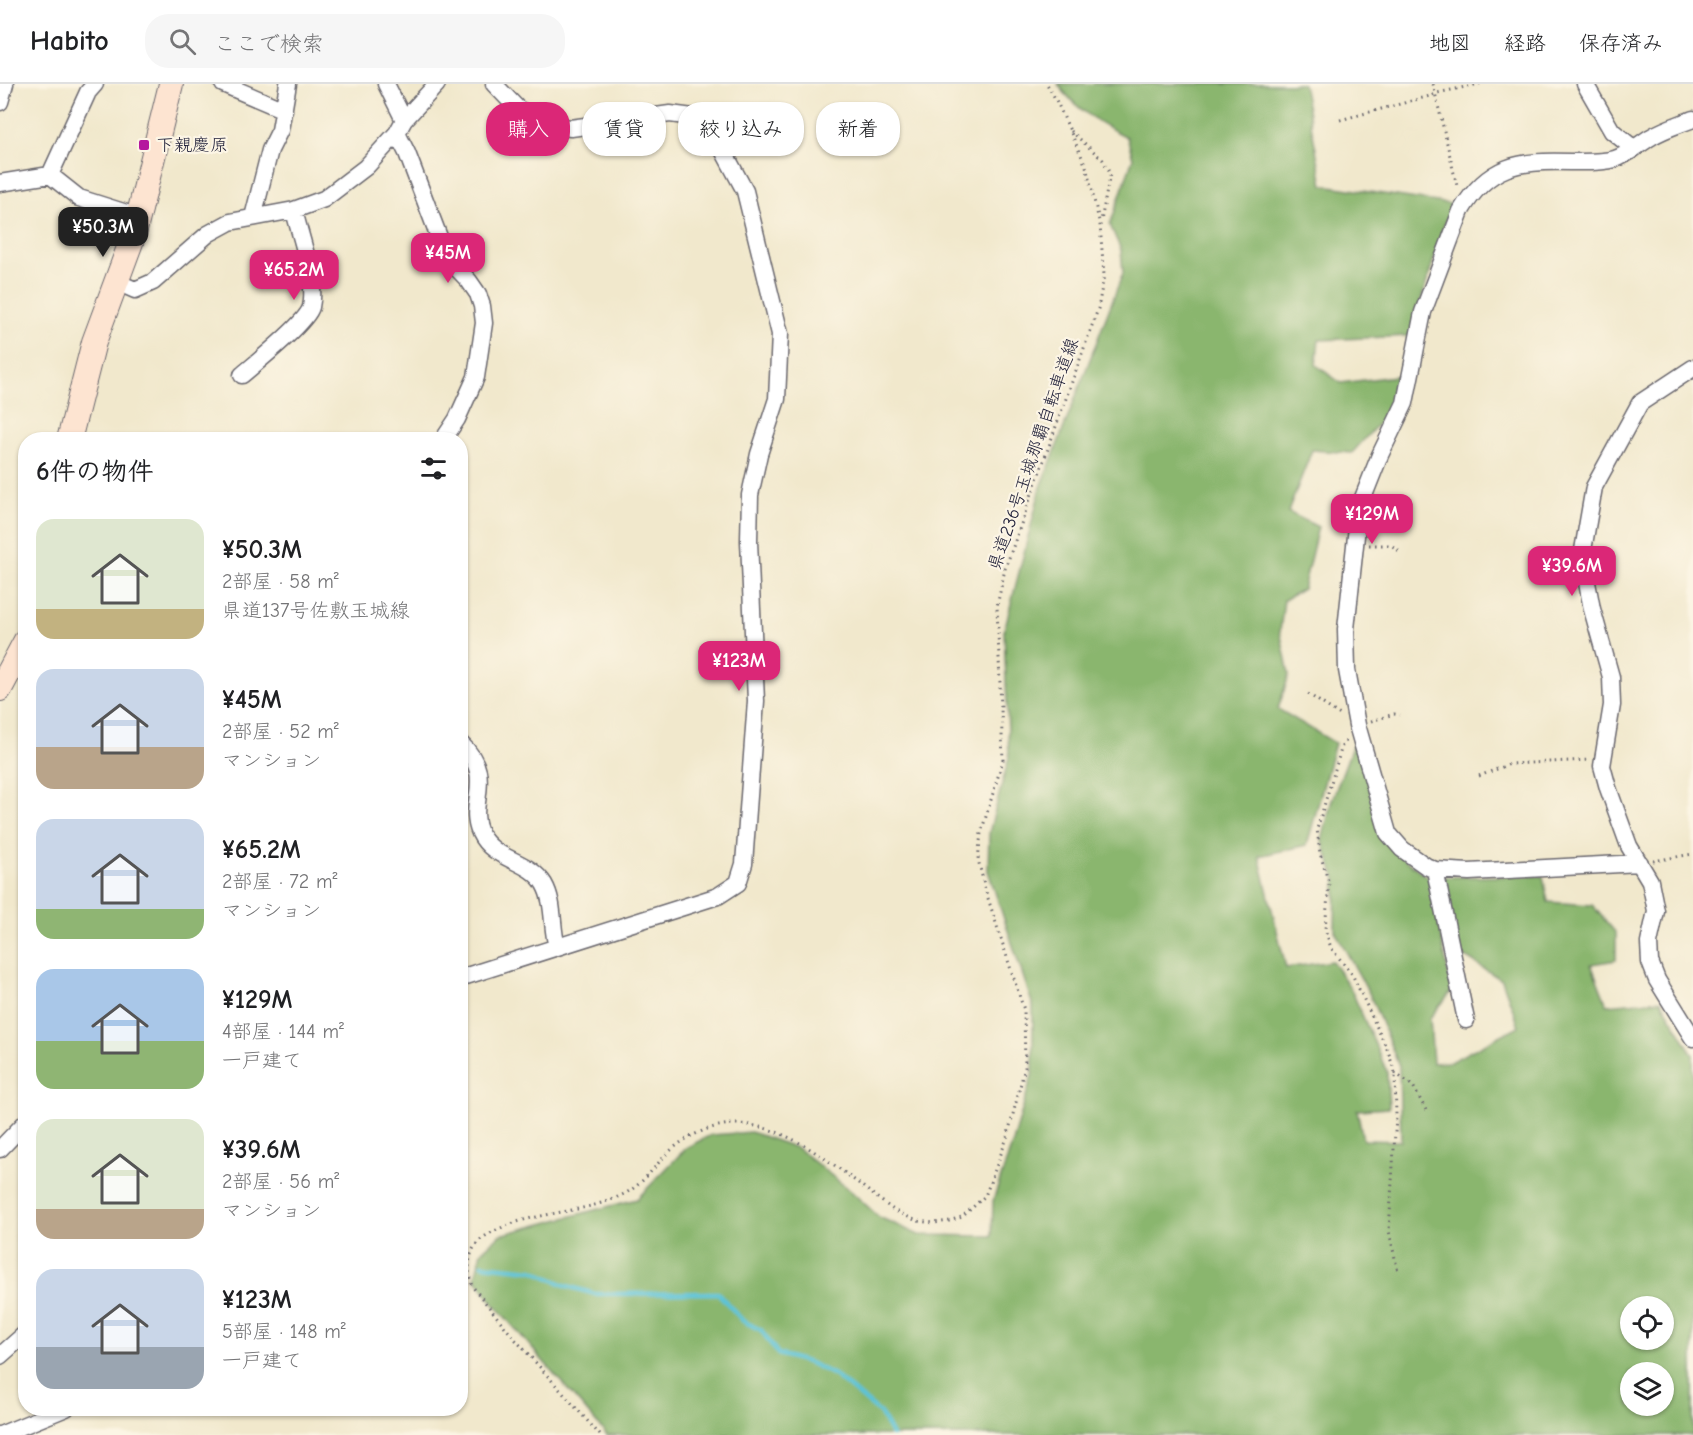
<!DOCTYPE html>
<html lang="ja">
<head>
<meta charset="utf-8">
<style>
	body { margin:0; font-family:"Comic Neue","Klee One",sans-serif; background:#f6f6f6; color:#202124; height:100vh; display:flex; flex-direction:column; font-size:22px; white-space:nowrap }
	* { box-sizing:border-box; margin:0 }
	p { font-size:20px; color:#757577 }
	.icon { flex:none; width:33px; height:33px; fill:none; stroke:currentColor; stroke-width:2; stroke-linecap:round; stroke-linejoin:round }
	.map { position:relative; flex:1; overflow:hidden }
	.drawer { position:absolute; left:18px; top:348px; width:450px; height:984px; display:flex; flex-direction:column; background:#fff; border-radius:24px; box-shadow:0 2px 4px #0004 }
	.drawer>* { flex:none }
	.guide { position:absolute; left:486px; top:18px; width:570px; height:54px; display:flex; gap:12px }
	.fabs { position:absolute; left:1620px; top:1212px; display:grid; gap:12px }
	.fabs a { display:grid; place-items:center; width:54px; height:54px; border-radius:50%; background:#fff; box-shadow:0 2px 4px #0004; font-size:30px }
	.price { position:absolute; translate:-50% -51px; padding:0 14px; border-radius:12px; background:#db2777; color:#fff; font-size:20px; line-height:39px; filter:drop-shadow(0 2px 3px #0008) }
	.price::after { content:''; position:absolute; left:50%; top:36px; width:18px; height:14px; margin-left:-9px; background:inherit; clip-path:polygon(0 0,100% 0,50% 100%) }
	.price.on { background:#222; color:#fff }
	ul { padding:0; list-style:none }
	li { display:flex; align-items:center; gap:18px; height:150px; padding:0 18px }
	li span { display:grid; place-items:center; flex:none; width:168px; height:120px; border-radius:18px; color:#555 }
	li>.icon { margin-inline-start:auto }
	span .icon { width:72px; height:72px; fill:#fffc; stroke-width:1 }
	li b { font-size:26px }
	h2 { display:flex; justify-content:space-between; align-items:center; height:72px; padding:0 18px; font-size:26px }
	.chip { padding:0 21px; border-radius:24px; background:#fff; box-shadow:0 2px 4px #0004; font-size:21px; line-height:54px }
	.chip.on { background:#db2777; color:#fff }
	header { display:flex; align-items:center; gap:36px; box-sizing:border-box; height:84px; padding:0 30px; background:#fff; border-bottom:2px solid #e0e0e0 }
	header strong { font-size:28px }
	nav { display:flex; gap:33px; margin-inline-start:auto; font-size:21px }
	.search { width:420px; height:54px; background:#f6f6f6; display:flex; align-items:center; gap:15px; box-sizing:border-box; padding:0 21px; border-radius:24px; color:#757577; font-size:22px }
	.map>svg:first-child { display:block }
</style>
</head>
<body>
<header>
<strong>Habito</strong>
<div class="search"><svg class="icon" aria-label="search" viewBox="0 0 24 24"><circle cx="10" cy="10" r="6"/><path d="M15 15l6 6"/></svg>ここで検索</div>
<nav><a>地図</a><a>経路</a><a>保存済み</a></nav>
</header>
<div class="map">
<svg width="1693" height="1351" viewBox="0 0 1693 1351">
	<rect width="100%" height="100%" fill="#fcf5e5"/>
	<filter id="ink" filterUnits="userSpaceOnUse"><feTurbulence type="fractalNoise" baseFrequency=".0167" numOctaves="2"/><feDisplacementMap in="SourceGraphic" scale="12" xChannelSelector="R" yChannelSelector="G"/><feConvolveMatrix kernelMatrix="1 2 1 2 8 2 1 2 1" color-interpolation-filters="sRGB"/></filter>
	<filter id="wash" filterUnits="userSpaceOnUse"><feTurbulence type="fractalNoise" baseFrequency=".008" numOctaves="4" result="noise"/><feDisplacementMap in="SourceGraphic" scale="24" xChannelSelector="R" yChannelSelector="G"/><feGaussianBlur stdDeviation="1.35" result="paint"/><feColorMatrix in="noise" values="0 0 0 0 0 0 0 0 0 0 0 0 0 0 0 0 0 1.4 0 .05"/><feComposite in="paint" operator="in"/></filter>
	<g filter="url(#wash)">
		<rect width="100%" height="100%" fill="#f1e8cc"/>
		<path fill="#8ab66e" stroke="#566c54" stroke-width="1.5" fill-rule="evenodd" d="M1058,0H1303L1323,101L1451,120L1410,252L1319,256L1316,281L1341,299L1404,291L1398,318L1352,369L1312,366L1288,428L1318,443L1303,505L1284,516L1280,547L1289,591L1278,625L1335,659L1307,761L1259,772L1286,884L1332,877L1351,905L1387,988L1389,1024L1357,1026L1363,1056L1401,1057L1399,982L1370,911L1335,847L1336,795L1322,756L1331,719L1355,655L1395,768L1429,794L1452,907L1430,934L1433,979L1450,978L1519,942L1502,896L1459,869L1444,793L1543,792L1548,818L1592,821L1616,849V876L1591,880L1607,921L1661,916L1693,971V1351H607L493,1219L475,1194L481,1168L500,1151L637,1115L687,1063L711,1051L751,1048L797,1064L852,1108L879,1133L919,1151L992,1152L993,1117L1013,1058L1033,988V922L988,787L989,749L1009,673L1004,547L1040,406L1123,189L1121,166L1110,141L1133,74L1127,53C1100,40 1075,25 1058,0ZM1630,1222H1664V1256H1630ZM1630,1288H1664V1322H1630Z"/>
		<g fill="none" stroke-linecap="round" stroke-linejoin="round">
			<path stroke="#5bc3d8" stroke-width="4.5" d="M482,1181L532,1186L567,1202L595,1210L718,1209L743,1237L761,1246L778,1270L810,1279L834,1291L880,1329L892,1351"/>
		</g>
	</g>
	<g filter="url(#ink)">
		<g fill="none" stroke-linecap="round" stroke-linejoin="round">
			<defs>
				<path id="minor" d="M223,0L284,26
					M386,0L404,36
					M1585,0L1612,47L1633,64
					M0,18L5,0
					M397,49L407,69L447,174L469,197L478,210L482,222L484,239L476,293L457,335L443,356
					M50,91L79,114L139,133
					M0,99L50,91L88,8L95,0
					M253,133L270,66L280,46L288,0
					M117,198L135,206L153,198L208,150L230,138L294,126L324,115L366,83L397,49L404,36L437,0
					M1693,284L1640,319L1594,403L1582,472L1592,525L1611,593L1612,621L1602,682L1608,704L1629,762L1650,797L1656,827L1649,859L1650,878L1657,896L1693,954
					M242,291C256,279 307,238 311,223C317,196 300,153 294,126
					M460,659C497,693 466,718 480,749C493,777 529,775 544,800C555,819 551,843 557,863
					M1640,779L1469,788L1435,786L1426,782L1402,765L1388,749L1357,641L1347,586L1346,545L1359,424L1380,371L1405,319L1423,228L1461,127C1488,81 1519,76 1570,78C1585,78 1601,79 1615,75C1628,71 1639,60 1651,53C1664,45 1678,41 1693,35
					M1435,786L1466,936
					M460,894L718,812L738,799L744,780L756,617L749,457L750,411L759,370L777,315L780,250L745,107L711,44L693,33L670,30L571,44L542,40L517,24L494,0
					M0,1065L26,1038
					M0,1272L26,1249
					M0,1351L66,1324"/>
				<path id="secondary" d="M69,356L94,258L134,150L171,0
					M0,605L26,556"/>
			</defs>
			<use href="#minor" stroke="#6a676e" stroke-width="19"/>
			<use href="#secondary" stroke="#6a676e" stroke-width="26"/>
			<path stroke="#6a676e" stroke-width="3" stroke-dasharray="1.5 4.5" stroke-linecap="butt" d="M1433,0L1457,102
				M1340,36L1430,12L1437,9L1480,0
				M1071,47L1103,76L1110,90L1101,137
				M1369,461H1391L1402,469
				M1308,610L1340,631
				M1371,637L1394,630L1400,631
				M1346,657L1342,662L1317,745L1320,769L1329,800L1325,845L1331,864L1352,890L1388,967L1395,989L1396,1032L1389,1147L1398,1188
				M1479,692L1510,680L1589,676
				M1653,777L1693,770
				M1395,989L1413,1002L1427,1028
				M600,1351L514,1254L472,1202C466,1186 468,1163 484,1153C525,1126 579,1132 622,1111C647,1099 656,1077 676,1062C692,1049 718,1039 739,1040C796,1042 850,1095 895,1127L917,1137L934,1139L949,1137L962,1133L985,1112L1007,1054L1025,983L1024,926L985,805L978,775L981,749L1003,676L997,522L1005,485L1098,225L1104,191L1100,141L1086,82L1056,16L1047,0"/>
			<use href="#minor" stroke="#fff" stroke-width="16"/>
			<use href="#secondary" stroke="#fde4d1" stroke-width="24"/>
		</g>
	</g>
	<rect fill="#b5179e" stroke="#fcf5e5" stroke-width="2" x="138" y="55" width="12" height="12" rx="3"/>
	<g text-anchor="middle" stroke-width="4.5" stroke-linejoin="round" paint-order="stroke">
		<g font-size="18" fill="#22223b" stroke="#fcf5e5" text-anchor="start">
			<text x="156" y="67">下親慶原</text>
		</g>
		<g font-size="18" fill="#22223b" stroke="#fcf5e5">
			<text transform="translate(1033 370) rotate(-71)" y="6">県道236号玉城那覇自転車道線</text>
		</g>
	</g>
</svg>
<div class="fabs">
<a><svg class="icon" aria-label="locate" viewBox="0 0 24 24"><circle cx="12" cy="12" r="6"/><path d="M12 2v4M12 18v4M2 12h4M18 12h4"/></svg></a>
<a><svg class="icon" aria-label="layers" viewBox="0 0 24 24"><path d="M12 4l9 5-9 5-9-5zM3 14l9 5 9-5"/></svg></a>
</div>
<b class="price on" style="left:103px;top:174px">¥50.3M</b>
<b class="price" style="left:448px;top:200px">¥45M</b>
<b class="price" style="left:294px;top:217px">¥65.2M</b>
<b class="price" style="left:1372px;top:461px">¥129M</b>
<b class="price" style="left:1572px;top:513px">¥39.6M</b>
<b class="price" style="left:739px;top:608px">¥123M</b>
<div class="guide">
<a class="chip on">購入</a>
<a class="chip">賃貸</a>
<a class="chip">絞り込み</a>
<a class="chip">新着</a>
</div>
<section class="drawer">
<h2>6件の物件<svg class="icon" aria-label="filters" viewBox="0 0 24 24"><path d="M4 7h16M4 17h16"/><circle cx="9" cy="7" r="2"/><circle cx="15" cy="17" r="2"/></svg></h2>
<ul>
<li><span style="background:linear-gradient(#dfe7d0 75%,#c2b280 0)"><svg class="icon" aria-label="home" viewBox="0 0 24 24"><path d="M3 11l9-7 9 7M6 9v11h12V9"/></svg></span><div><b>¥50.3M</b><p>2部屋 · 58 m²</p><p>県道137号佐敷玉城線</p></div></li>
<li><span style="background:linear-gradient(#c9d6e8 65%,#b9a48a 0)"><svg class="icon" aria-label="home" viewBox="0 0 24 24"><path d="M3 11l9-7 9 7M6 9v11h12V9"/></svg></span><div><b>¥45M</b><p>2部屋 · 52 m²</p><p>マンション</p></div></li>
<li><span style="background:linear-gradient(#c9d6e8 75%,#8fb573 0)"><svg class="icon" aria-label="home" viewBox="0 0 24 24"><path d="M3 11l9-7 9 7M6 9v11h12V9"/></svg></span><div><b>¥65.2M</b><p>2部屋 · 72 m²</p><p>マンション</p></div></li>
<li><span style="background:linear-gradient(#a9c7e8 60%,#8fb573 0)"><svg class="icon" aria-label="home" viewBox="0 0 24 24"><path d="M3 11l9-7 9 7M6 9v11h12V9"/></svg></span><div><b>¥129M</b><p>4部屋 · 144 m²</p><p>一戸建て</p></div></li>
<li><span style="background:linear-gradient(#dfe7d0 75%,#b9a48a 0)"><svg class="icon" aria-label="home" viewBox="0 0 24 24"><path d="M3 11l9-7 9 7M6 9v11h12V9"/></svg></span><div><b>¥39.6M</b><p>2部屋 · 56 m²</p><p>マンション</p></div></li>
<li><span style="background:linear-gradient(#c9d6e8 65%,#9aa5b1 0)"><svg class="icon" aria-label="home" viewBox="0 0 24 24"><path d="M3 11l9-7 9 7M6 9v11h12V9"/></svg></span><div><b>¥123M</b><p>5部屋 · 148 m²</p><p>一戸建て</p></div></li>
</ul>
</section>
</div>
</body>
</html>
